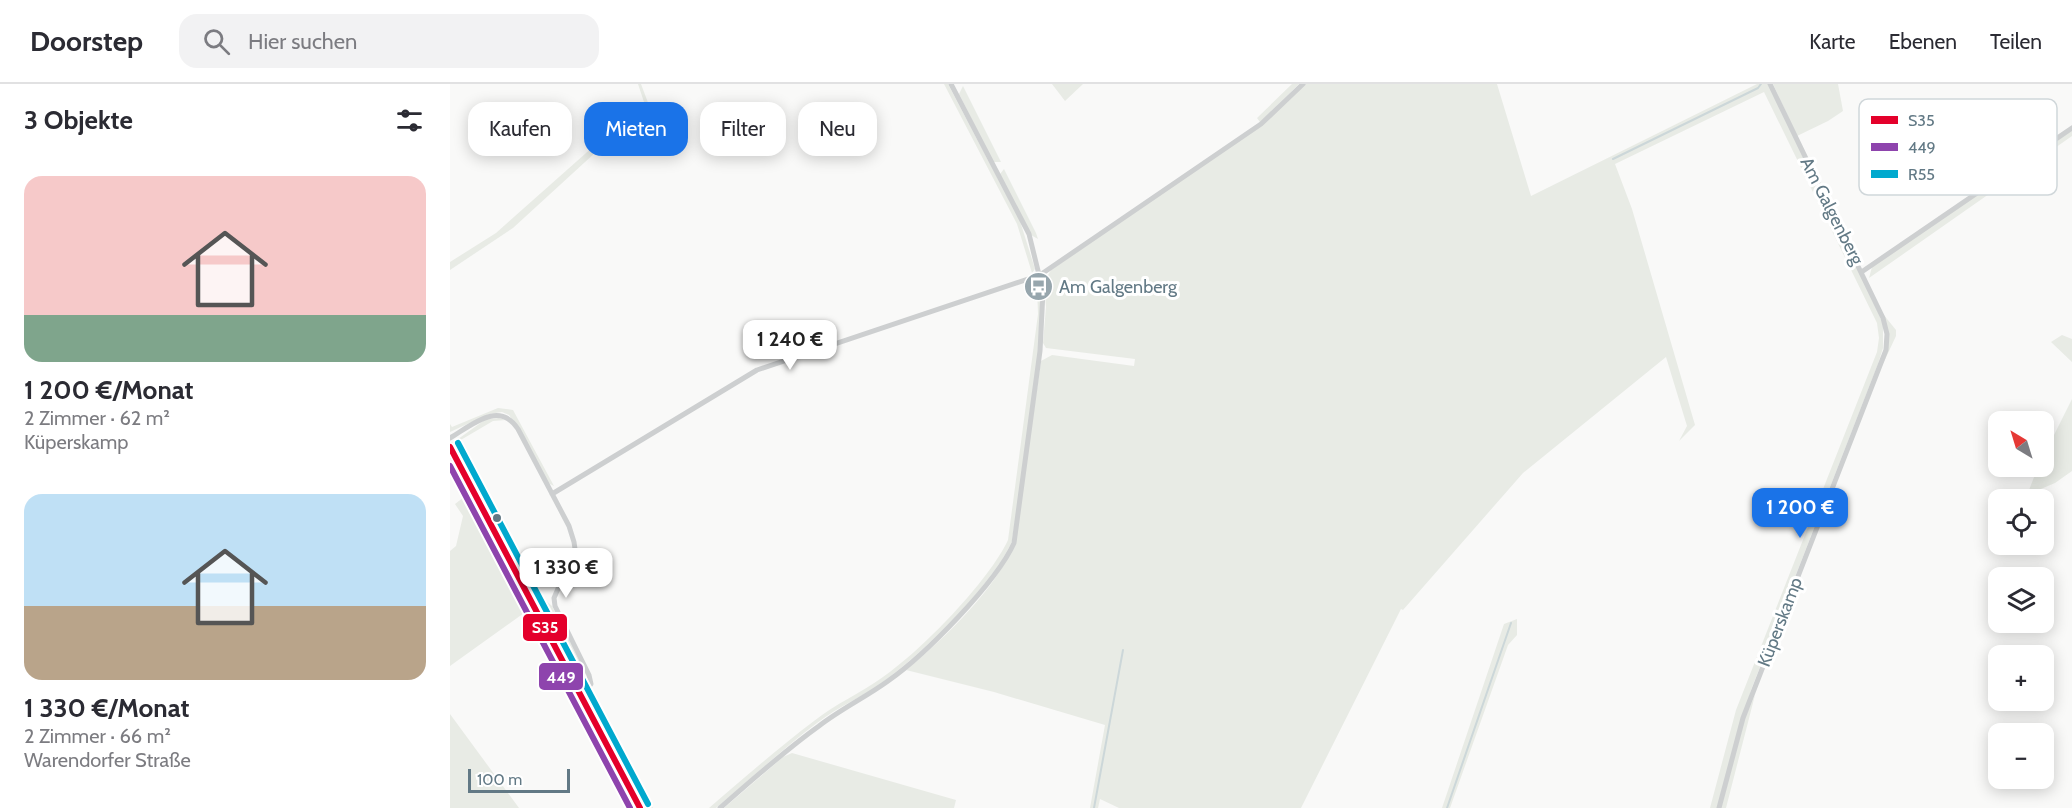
<!DOCTYPE html>
<html lang="de">
<head>
<meta charset="utf-8">
<style>
	body { margin:0; font-family:Cabin,sans-serif; background:#f2f2f3; color:#2b2b33; height:100vh; display:flex; flex-direction:column; font-size:22px; white-space:nowrap }
	* { box-sizing:border-box; margin:0 }
	p { font-size:20px; color:#7c7c81 }
	.icon { flex:none; width:33px; height:33px; fill:none; stroke:currentColor; stroke-width:2; stroke-linecap:round; stroke-linejoin:round }
	.map { position:relative; flex:1; overflow:hidden }
	.drawer { display:flex; flex-direction:column; background:#fff; width:450px }
	.drawer>* { flex:none }
	.banner { position:absolute; left:18px; top:18px; width:570px; height:54px; display:flex; gap:12px }
	.needle { width:39px; rotate:322deg }
	.fabs { position:absolute; left:1538px; top:327px; display:grid; gap:12px }
	.fabs a { display:grid; place-items:center; width:66px; height:66px; border-radius:12px; background:#fff; box-shadow:0 3px 15px #0003; font-size:30px }
	.scale { position:absolute; left:18px; bottom:15px; width:102px; box-sizing:border-box; padding-left:6px; border:3px solid #627985; border-top:0; font-size:16px; line-height:21px; white-space:nowrap; color:#627985; -webkit-text-stroke:4px #fff; paint-order:stroke }
	.price { position:absolute; translate:-50% -51px; padding:0 14px; border-radius:12px; background:#fff; color:#222; font-size:20px; line-height:39px; filter:drop-shadow(0 2px 3px #0008) }
	.price::after { content:''; position:absolute; left:50%; top:36px; width:18px; height:14px; margin-left:-9px; background:inherit; clip-path:polygon(0 0,100% 0,50% 100%) }
	.price.on { background:#1a73e8; color:#fff }
	ul { padding:0; list-style:none }
	li { display:grid; align-content:center; gap:12px; height:318px; padding:0 24px }
	li span { display:grid; place-items:center; height:186px; border-radius:18px; color:#555 }
	li>.icon { margin-inline-start:auto }
	span .icon { width:108px; height:108px; fill:#fffc; stroke-width:1 }
	li b { font-size:26px }
	h2 { display:flex; justify-content:space-between; align-items:center; height:72px; padding:0 24px; font-size:26px }
	.pill { padding:0 21px; border-radius:18px; background:#fff; box-shadow:0 3px 15px #0003; font-size:21px; line-height:54px }
	.pill.on { background:#1a73e8; color:#fff }
	header { display:flex; align-items:center; gap:36px; box-sizing:border-box; height:84px; padding:0 30px; background:#fff; border-bottom:2px solid #e1e1e2 }
	header strong { font-size:28px }
	nav { display:flex; gap:33px; margin-inline-start:auto; font-size:21px }
	.search { width:420px; height:54px; background:#f2f2f3; display:flex; align-items:center; gap:15px; box-sizing:border-box; padding:0 21px; border-radius:18px; color:#7c7c81; font-size:22px }
	main { display:flex; flex:1; min-height:0 }
	.map>svg:first-child { display:block }
</style>
</head>
<body>
<header>
<strong>Doorstep</strong>
<div class="search"><svg class="icon" aria-label="search" viewBox="0 0 24 24"><circle cx="10" cy="10" r="6"/><path d="M15 15l6 6"/></svg>Hier suchen</div>
<nav><a>Karte</a><a>Ebenen</a><a>Teilen</a></nav>
</header>
<main>
<section class="drawer">
<h2>3 Objekte<svg class="icon" aria-label="filters" viewBox="0 0 24 24"><path d="M4 7h16M4 17h16"/><circle cx="9" cy="7" r="2"/><circle cx="15" cy="17" r="2"/></svg></h2>
<ul>
<li><span style="background:linear-gradient(#f6c9c9 75%,#7fa58c 0)"><svg class="icon" aria-label="home" viewBox="0 0 24 24"><path d="M3 11l9-7 9 7M6 9v11h12V9"/></svg></span><div><b>1 200 €/Monat</b><p>2 Zimmer · 62 m²</p><p>Küperskamp</p></div></li>
<li><span style="background:linear-gradient(#bfe0f5 60%,#b9a48a 0)"><svg class="icon" aria-label="home" viewBox="0 0 24 24"><path d="M3 11l9-7 9 7M6 9v11h12V9"/></svg></span><div><b>1 330 €/Monat</b><p>2 Zimmer · 66 m²</p><p>Warendorfer Straße</p></div></li>
</ul>
</section>
<div class="map">
<svg width="1622" height="724" viewBox="0 0 1622 724">
	<rect width="100%" height="100%" fill="#f9f9f8"/>
	<path fill="#e8ebe5" d="M188,0H191L200,24L182,35L63,144L0,186V178L46,149L180,30L195,21Z
		M494,0H498L570,137L585,185L579,193L582,189L567,140Z
		M602,0H633L615,17Z
		M842,0H849L810,38L807,34Z
		M855,0H1047L1081,112L1307,0H1318L1410,187L1433,240V264L1428,280L1301,606L1267,724H1260L1286,626L1427,268L1429,254L1427,239L1314,8L1165,80L1182,125L1245,341L1229,357L1237,342L1216,273L1073,389L953,526L951,525L851,724H669L650,715L648,724H640L655,641L544,608L456,586C493,556 549,502 565,458L591,277L602,271L684,282L685,275L596,264L593,259L596,223L594,198L601,186L812,41Z
		M1323,0H1388L1393,27L1378,37L1347,52Z
		M513,2L551,78H543L509,10Z
		M1622,45V52L1419,194L1422,183Z
		M554,85L586,149L588,155L581,151L550,90Z
		M581,197L588,200C602,229 568,414 562,457C545,498 473,569 437,595C415,612 389,622 367,639C332,665 300,696 266,724H259C293,695 328,664 364,637C385,620 411,609 433,593C471,567 539,497 558,456L588,230L587,203Z
		M1433,230L1446,246V252L1432,282L1437,266Z
		M1612,251L1622,255V278L1601,258Z
		M1622,315V387L1605,399L1577,411L1588,383L1593,382V373Z
		M48,324L63,326L104,402L98,399L68,343L59,331L52,328L39,330L0,348V340L2,343Z
		M49,334L56,336L43,337L9,357L56,440L52,442L94,515L102,522L137,592L136,603H133L4,358L36,335Z
		M18,410L176,710L174,717L74,529L0,582V467L6,462L13,432L5,420Z
		M1067,535V551L1058,561L1000,724H992L1054,540Z
		M140,608L203,724H197L194,717L138,612Z
		M1305,611L1276,724H1271L1295,634Z
		M0,630L69,724H0Z
		M342,669L506,716L504,724H274L333,673Z"/>
	<g fill="none" stroke-linecap="round" stroke-linejoin="round">
		<path stroke="#ccd7d9" stroke-width="2" d="M1163,75L1308,4L1311,0
			M644,724L673,566
			M997,724L1061,539"/>
		<defs>
			<path id="secondary" d="M0,363L190,724"/>
		</defs>
		<use href="#secondary" stroke="#d6d7d8" stroke-width="10"/>
		<path stroke="#cdcfd0" stroke-width="5" d="M1413,187L1622,44
			M0,354C22,341 49,316 68,345L119,442L124,458L125,465L104,514L105,522L139,591L141,600L131,611
			M102,410L307,286L590,191L811,40L853,0
			M270,724C302,696 334,667 369,642C391,625 416,613 438,597C475,571 546,499 564,459L590,267L593,207L579,150L501,0
			M1269,724L1293,634L1436,266L1437,250L1433,234L1320,0"/>
		<use href="#secondary" stroke="#e0e2e2" stroke-width="8"/>
		<defs>
			<path id="bus-1" d="M0,363L190,724"/>
			<path id="bus-2" d="M0,382L180,724"/>
			<path id="bus-3" d="M8,359L198,720"/>
		</defs>
		<use href="#bus-1" stroke="#fff" stroke-width="10"/>
		<use href="#bus-2" stroke="#fff" stroke-width="10"/>
		<use href="#bus-3" stroke="#fff" stroke-width="10"/>
		<use href="#bus-1" stroke="#e4002b" stroke-width="6"/>
		<use href="#bus-2" stroke="#8e44ad" stroke-width="6"/>
		<use href="#bus-3" stroke="#00a9ce" stroke-width="6"/>
	</g>
	<defs>
		<symbol id="bus-disc" viewBox="-11 -11 22 22"><circle r="9.5" fill="#97a6ad" stroke="#fff"/><path d="M-5-6H5V4H4V6H2V4H-2V6H-4V4H-5ZM-3.5-4V0h7V-4ZM-3.5 1.2v1.5H-2V1.2ZM2 1.2v1.5H3.5V1.2Z" fill="#fff"/></symbol>
	</defs>
	<g fill-rule="evenodd">
		<use href="#bus-disc" x="572" y="186" width="33" height="33"/>
	</g>
	<circle fill="#627985" stroke="#fff" stroke-width="2" cx="47" cy="434" r="5"/>
	<g text-anchor="middle" stroke-width="6" stroke-linejoin="round" paint-order="stroke">
		<g font-size="18" fill="#627985" stroke="#fff">
			<text transform="translate(1382 127) rotate(63)" y="6">Am Galgenberg</text>
			<text transform="translate(1330 538) rotate(-69)" y="6">Küperskamp</text>
		</g>
		<g font-size="18" fill="#627985" stroke="#fff" text-anchor="start">
			<text x="609" y="209">Am Galgenberg</text>
		</g>
	</g>
	<rect x="1409" y="15" width="198" height="96" rx="9" fill="#fff" stroke="#d0d7da" stroke-width="1.5"/>
	<rect x="1421" y="32" width="27" height="8" fill="#e4002b"/>
	<rect x="1421" y="59" width="27" height="8" fill="#8e44ad"/>
	<rect x="1421" y="86" width="27" height="8" fill="#00a9ce"/>
	<g font-size="16" fill="#627985">
		<text x="1458" y="42">S35</text>
		<text x="1458" y="69">449</text>
		<text x="1458" y="96">R55</text>
	</g>
	<g stroke="#fff" stroke-width="2">
		<rect x="72" y="529" width="46" height="29" rx="6" fill="#e4002b"/>
		<rect x="88" y="578" width="46" height="29" rx="6" fill="#8e44ad"/>
	</g>
	<g font-size="16" text-anchor="middle" font-weight="bold" fill="#fff">
		<text x="95" y="549">S35</text>
		<text x="111" y="599">449</text>
	</g>
</svg>
<div class="fabs">
<a><svg class="needle" viewBox="-14 -14 28 28"><path d="M0-13l5 13h-10z" fill="#e53935"/><path d="M0 13l5-13h-10z" fill="#7c7c81"/></svg></a>
<a><svg class="icon" aria-label="locate" viewBox="0 0 24 24"><circle cx="12" cy="12" r="6"/><path d="M12 2v4M12 18v4M2 12h4M18 12h4"/></svg></a>
<a><svg class="icon" aria-label="layers" viewBox="0 0 24 24"><path d="M12 4l9 5-9 5-9-5zM3 14l9 5 9-5"/></svg></a>
<a>+</a>
<a>−</a>
</div>
<div class="scale">100 m</div>
<b class="price" style="left:340px;top:287px">1 240 €</b>
<b class="price on" style="left:1350px;top:455px">1 200 €</b>
<b class="price" style="left:116px;top:515px">1 330 €</b>
<div class="banner">
<a class="pill">Kaufen</a>
<a class="pill on">Mieten</a>
<a class="pill">Filter</a>
<a class="pill">Neu</a>
</div>
</div>
</main>
</body>
</html>
